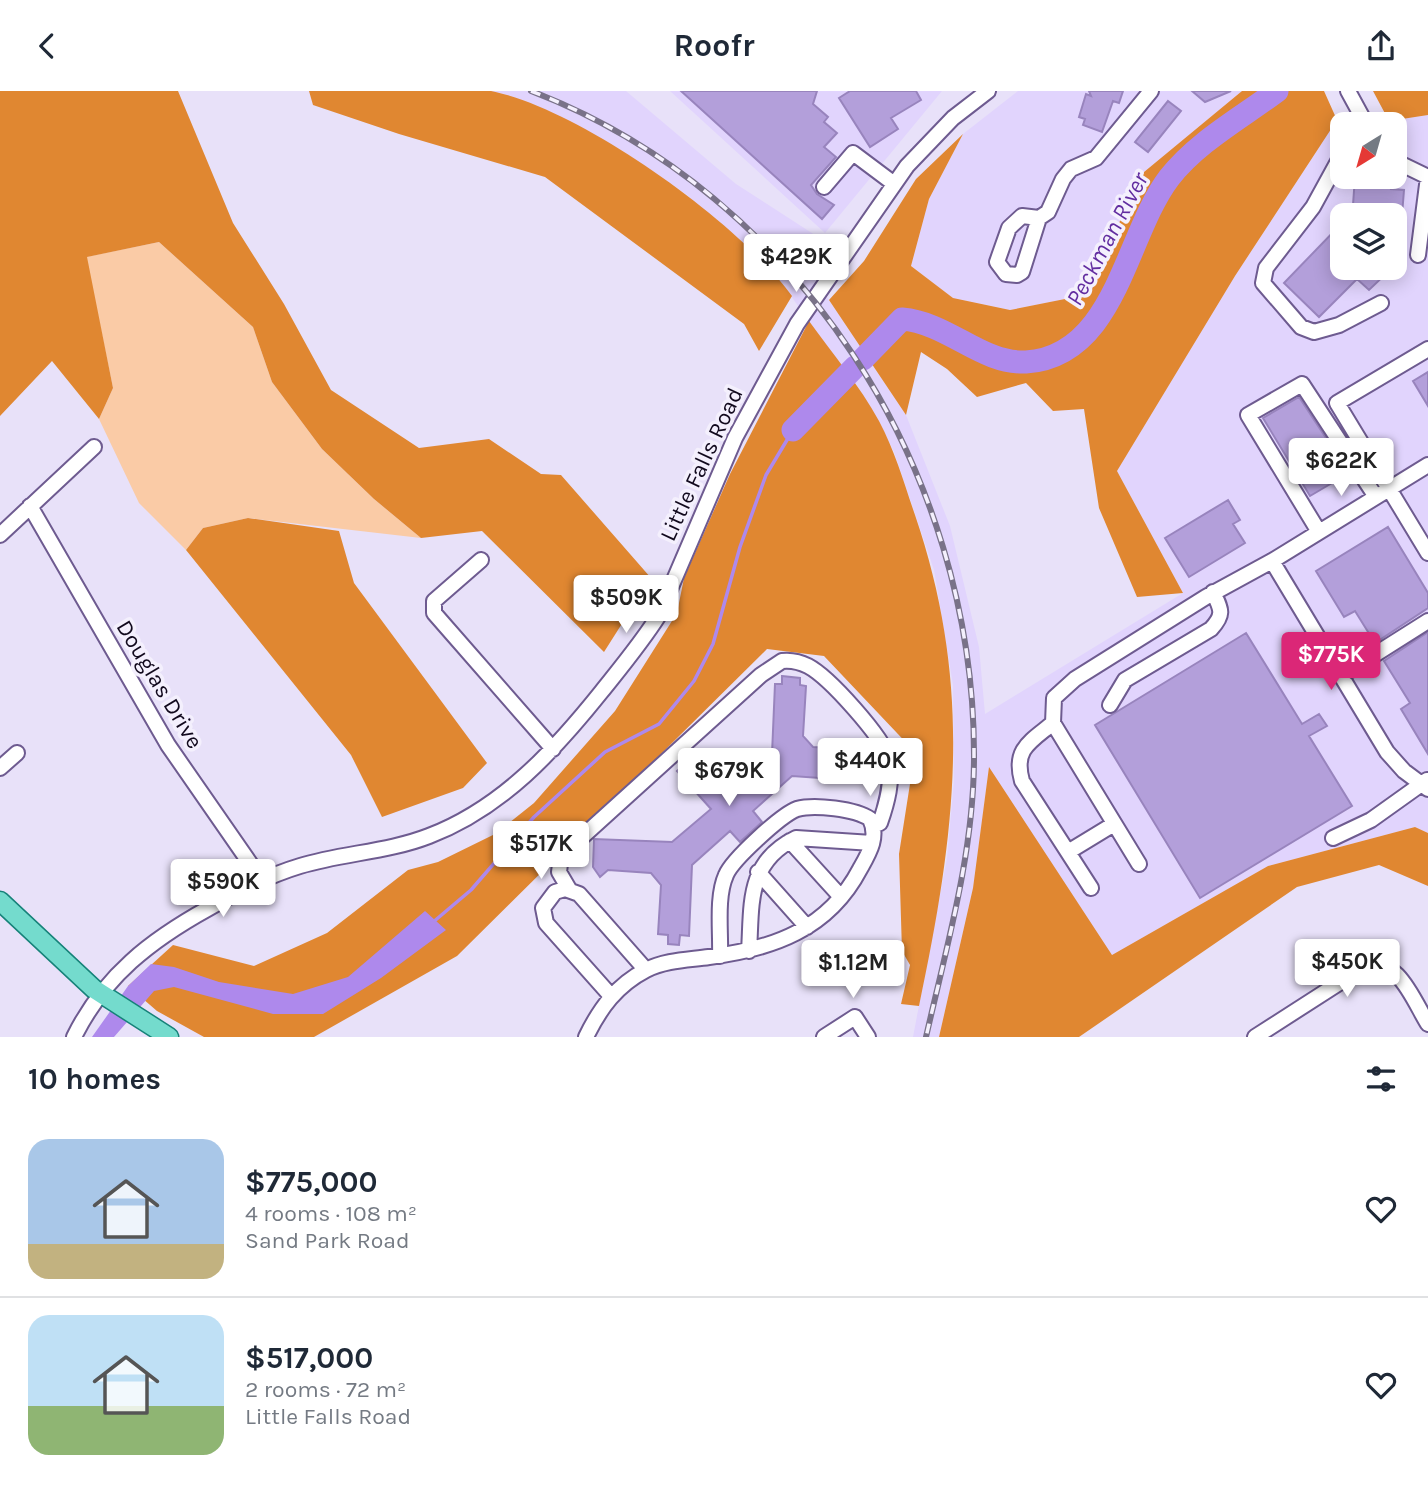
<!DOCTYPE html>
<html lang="en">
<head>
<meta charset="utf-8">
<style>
	body { margin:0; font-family:Karla,sans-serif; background:#f6f6f7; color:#1f2937; height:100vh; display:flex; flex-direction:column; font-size:26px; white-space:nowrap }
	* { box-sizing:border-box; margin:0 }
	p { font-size:23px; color:#747a83 }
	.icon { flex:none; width:38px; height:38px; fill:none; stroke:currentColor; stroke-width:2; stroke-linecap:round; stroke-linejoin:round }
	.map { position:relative; height:946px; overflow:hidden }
	.panel { display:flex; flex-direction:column; background:#fff; flex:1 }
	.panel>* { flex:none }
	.needle { width:46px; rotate:217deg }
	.tools { position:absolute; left:1330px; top:21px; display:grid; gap:14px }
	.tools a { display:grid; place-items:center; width:77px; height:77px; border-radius:14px; background:#fff; box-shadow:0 4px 18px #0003; font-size:35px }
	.price { position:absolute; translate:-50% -60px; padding:0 16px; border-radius:7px; background:#fff; color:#222; font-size:23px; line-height:46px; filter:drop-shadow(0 2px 4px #0008) }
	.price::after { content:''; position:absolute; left:50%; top:42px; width:21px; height:16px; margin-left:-10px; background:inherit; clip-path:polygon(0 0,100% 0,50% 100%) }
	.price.selected { background:#db2777; color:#fff }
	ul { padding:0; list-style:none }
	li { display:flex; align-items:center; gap:21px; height:175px; padding:0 28px }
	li+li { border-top:2px solid #e0e1e3 }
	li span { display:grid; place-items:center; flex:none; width:196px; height:140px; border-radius:21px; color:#555 }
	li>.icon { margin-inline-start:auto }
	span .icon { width:84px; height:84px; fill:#fffc; stroke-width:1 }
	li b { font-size:30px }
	h2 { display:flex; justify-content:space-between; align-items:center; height:84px; padding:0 28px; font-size:30px }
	header { display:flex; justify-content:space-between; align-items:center; height:91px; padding:0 28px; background:#fff; font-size:32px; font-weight:700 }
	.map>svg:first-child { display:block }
</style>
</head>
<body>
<header><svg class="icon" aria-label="back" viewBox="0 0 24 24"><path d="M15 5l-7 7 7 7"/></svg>Roofr<svg class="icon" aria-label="share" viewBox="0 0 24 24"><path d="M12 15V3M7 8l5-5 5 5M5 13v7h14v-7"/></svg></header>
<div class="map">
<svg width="1428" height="946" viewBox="0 0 1428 946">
	<rect width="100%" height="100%" fill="#e8e1f9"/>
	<path fill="#e1d4fd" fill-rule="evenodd" d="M490,0H626L736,93L835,157L812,184L906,324L950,435L979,556L985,623L1183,502L1117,380L1235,185L1337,29L1389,30L1428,24V742L1415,736L1268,775L1112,864L989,677L973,797L939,946H913L947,767L954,690L953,594L934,479L894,361L877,327L779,188L687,104L623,60L542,18ZM1342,33H1395V86H1342ZM1342,124H1395V177H1342Z
		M670,0H942L825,142Z
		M1018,0H1242L1138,86L1091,203L1010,219L953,207L911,175L929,108L963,43Z"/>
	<path fill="#facba6" d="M159,151L253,236L272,291L322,358L374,408L421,447L248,427L203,437L186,459L139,412L99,328L113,297L86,166Z"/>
	<path fill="#e08731" d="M0,0H178L233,132L284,213L331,299L419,357L489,348L541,383L561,384L651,487L604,561L482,440L421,447L374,408L322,358L272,291L253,236L159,151L87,166L113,297L99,328L52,270L0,325Z
		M309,0C352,0 395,0 437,0C454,0 474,0 491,0C581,18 739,131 792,205L759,260L744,233L545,86L399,43L313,14Z
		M1242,0H1324L1337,29L1235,185L1117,380L1183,502L1137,506L1099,417L1084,318L1053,320L1026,292L977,306L947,278L921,261L906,324L829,209L864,170L916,88L963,43L929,108L911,175L953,207L1010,219L1090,203L1138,86Z
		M1373,0H1428V24L1389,30Z
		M809,230C832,262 860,295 879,330C895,360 904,392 915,424C974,597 956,740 919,915L901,913L910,874L902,860L899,763L915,661L824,565L767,558L457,865L314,946H204L157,920L128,895L173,854L254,875L327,842L408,779L438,771L495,743L534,712L615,620L677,522L684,487L730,383Z
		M248,427L339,440L354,492L487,672L463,697L382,726L351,664L186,459L203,437Z
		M989,676L1112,864L1268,775L1415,736L1428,742V795L1379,774L1297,796L1079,946H939L973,797Z"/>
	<path fill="#ae89ec" d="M425,820L446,839L381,887L323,923H273L174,896L154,900L114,946H92L128,895L151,873L174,876L219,891L293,903L348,886Z"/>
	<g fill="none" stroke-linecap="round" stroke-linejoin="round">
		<path stroke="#ae89ec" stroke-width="3.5" d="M432,832L471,799L534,726L605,661L659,633L694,590L713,553L740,456L766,384L793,339"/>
		<path stroke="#ae89ec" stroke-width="23" d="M863,268L902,228C949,232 981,273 1026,271C1116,265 1125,145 1169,87C1197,51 1241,27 1277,0
			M793,339L855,276"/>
	</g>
	<path fill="#b39fda" stroke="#9884bd" stroke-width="2" d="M681,0H817L813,13L828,26L824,31L837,42L824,56L836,66L811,94L817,103L834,114L822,128Z
		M850,0H916L921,9L891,27L898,38L870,56L839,7Z
		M1089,0H1123L1119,12L1113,10L1102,41L1083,34L1085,28L1079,26L1086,3L1091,5Z
		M1192,0H1231L1205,11Z
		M1168,10L1181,20L1148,61L1135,51Z
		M1355,86L1392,89L1391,98L1404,99L1402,124H1362L1353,114Z
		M1342,132V177H1392L1369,199L1357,188L1319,226L1284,192Z
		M1428,281V315L1413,290Z
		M1299,306L1349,382L1310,405L1263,327Z
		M1228,409L1240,429L1233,433L1245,452L1189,486L1165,447Z
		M1388,436L1428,502V517L1375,552L1355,520L1344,526L1316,480Z
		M1428,541V663L1401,618L1410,612L1384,570Z
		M1246,542L1302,633L1319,623L1327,635L1309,645L1352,715L1200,807L1095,634Z
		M782,585L800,587V594L806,595L803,645L813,656L864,659V664H872L870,685L863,684L862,690L792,685L753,720L762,731L740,751L730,740L692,774L689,845L680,844L679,854L668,853V844L658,843L661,794L651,782L608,779L600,786L593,776L594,748L672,751L711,718L677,680L698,660L733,698L772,663L775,593H782Z"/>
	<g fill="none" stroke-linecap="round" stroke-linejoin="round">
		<defs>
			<path id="minor" d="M1348,0L1366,33
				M1342,63L1313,116L1266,177L1263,192L1301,236L1314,241L1339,234L1381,212
				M1395,70L1428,86L1418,164
				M824,96L853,62L893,92
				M1039,127L1022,125L1009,137L997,171L1006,183L1017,184L1022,181L1039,127L1048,121L1063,88L1071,78L1096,67L1151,0
				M1428,258L1337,312L1428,462
				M30,415L168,654L261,788
				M1319,441L1248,324L1302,293L1376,406
				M0,444L94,356
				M481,469L434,510V522L553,658
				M1272,470L1387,661L1404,680L1428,698
				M1341,585L1428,530
				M1110,614L1125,589L1211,538C1225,523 1221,518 1213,501
				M1053,632C1030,651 1013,658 1022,690L1091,797
				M0,677L17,662
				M1333,747L1371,729L1427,689
				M790,750L841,806
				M1068,761L1114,733
				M1139,773L1053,632L1054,607L1075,588L1206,506L1272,470L1428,374
				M758,781L807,836
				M569,798L559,781L561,765L761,584L782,570C791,569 800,571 808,575C829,586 883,646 889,668C893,690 887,712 880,732L873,735
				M749,860C752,814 746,771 796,747L872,752
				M611,905L546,832L543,817L555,801L565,798L579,803L646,879
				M74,946C104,885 151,849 209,817C239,800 267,785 300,775C343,762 388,761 429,745C502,717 554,660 602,600C622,575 642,551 659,524L735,347L797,233L907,75L953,27L988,0
				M586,946C600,917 617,894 646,879C666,869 688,869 709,866C772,858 828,839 860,778C869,762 879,746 870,728C856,718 814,713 797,718C781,724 732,769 726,784C716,806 721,841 720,865
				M824,946L855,926L868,946
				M1255,946L1364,876C1397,862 1414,911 1428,933"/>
			<path id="major" d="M0,810L94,898L169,946"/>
		</defs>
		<use href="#minor" stroke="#6e5b90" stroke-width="18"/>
		<use href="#major" stroke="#168279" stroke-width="21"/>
		<use href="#minor" stroke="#fff" stroke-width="14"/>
		<use href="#major" stroke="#74dbcd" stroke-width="18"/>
		<defs>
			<path id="rail" d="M531,0C800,103 975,381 974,666C974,761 947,854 926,946"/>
		</defs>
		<use href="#rail" stroke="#797288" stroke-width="6"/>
		<use href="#rail" stroke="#f4f0fd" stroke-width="3.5" stroke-dasharray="10" stroke-linecap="butt"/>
	</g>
	<g text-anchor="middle" stroke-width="7" stroke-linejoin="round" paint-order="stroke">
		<g font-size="23" fill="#11091d" stroke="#f4f0fd">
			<text transform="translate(701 373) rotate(-65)" y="8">Little Falls Road</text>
			<text transform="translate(160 593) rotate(59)" y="8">Douglas Drive</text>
		</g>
		<g font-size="24" font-style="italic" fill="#622da0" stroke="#f4f0fd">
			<text transform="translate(1107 148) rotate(-62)" y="8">Peckman River</text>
		</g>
	</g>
</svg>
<div class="tools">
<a><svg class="needle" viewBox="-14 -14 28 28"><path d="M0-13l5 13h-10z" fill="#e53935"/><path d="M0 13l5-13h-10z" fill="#747a83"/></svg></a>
<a><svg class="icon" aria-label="layers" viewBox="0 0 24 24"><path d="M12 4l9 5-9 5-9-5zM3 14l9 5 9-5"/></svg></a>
</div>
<b class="price" style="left:796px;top:203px">$429K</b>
<b class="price" style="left:1341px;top:407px">$622K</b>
<b class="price" style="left:626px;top:544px">$509K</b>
<b class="price selected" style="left:1331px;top:601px">$775K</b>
<b class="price" style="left:870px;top:707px">$440K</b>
<b class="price" style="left:729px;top:717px">$679K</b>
<b class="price" style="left:541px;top:790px">$517K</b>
<b class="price" style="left:223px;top:828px">$590K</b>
<b class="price" style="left:1347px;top:908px">$450K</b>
<b class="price" style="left:853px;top:909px">$1.12M</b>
</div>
<section class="panel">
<h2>10 homes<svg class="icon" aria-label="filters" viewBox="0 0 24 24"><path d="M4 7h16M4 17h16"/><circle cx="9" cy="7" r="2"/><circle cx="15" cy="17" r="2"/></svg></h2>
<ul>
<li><span style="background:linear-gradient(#a9c7e8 75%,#c2b280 0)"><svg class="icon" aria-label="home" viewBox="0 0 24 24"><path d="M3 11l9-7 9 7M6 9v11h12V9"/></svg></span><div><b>$775,000</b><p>4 rooms · 108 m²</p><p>Sand Park Road</p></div><svg class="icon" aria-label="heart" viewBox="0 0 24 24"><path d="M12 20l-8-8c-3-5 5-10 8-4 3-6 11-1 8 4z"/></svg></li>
<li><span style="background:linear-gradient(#bfe0f5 65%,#8fb573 0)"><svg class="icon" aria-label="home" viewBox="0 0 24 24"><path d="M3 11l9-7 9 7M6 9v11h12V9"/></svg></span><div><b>$517,000</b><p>2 rooms · 72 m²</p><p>Little Falls Road</p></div><svg class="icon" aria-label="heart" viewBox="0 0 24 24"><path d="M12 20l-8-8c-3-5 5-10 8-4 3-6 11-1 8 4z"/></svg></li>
</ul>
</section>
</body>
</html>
